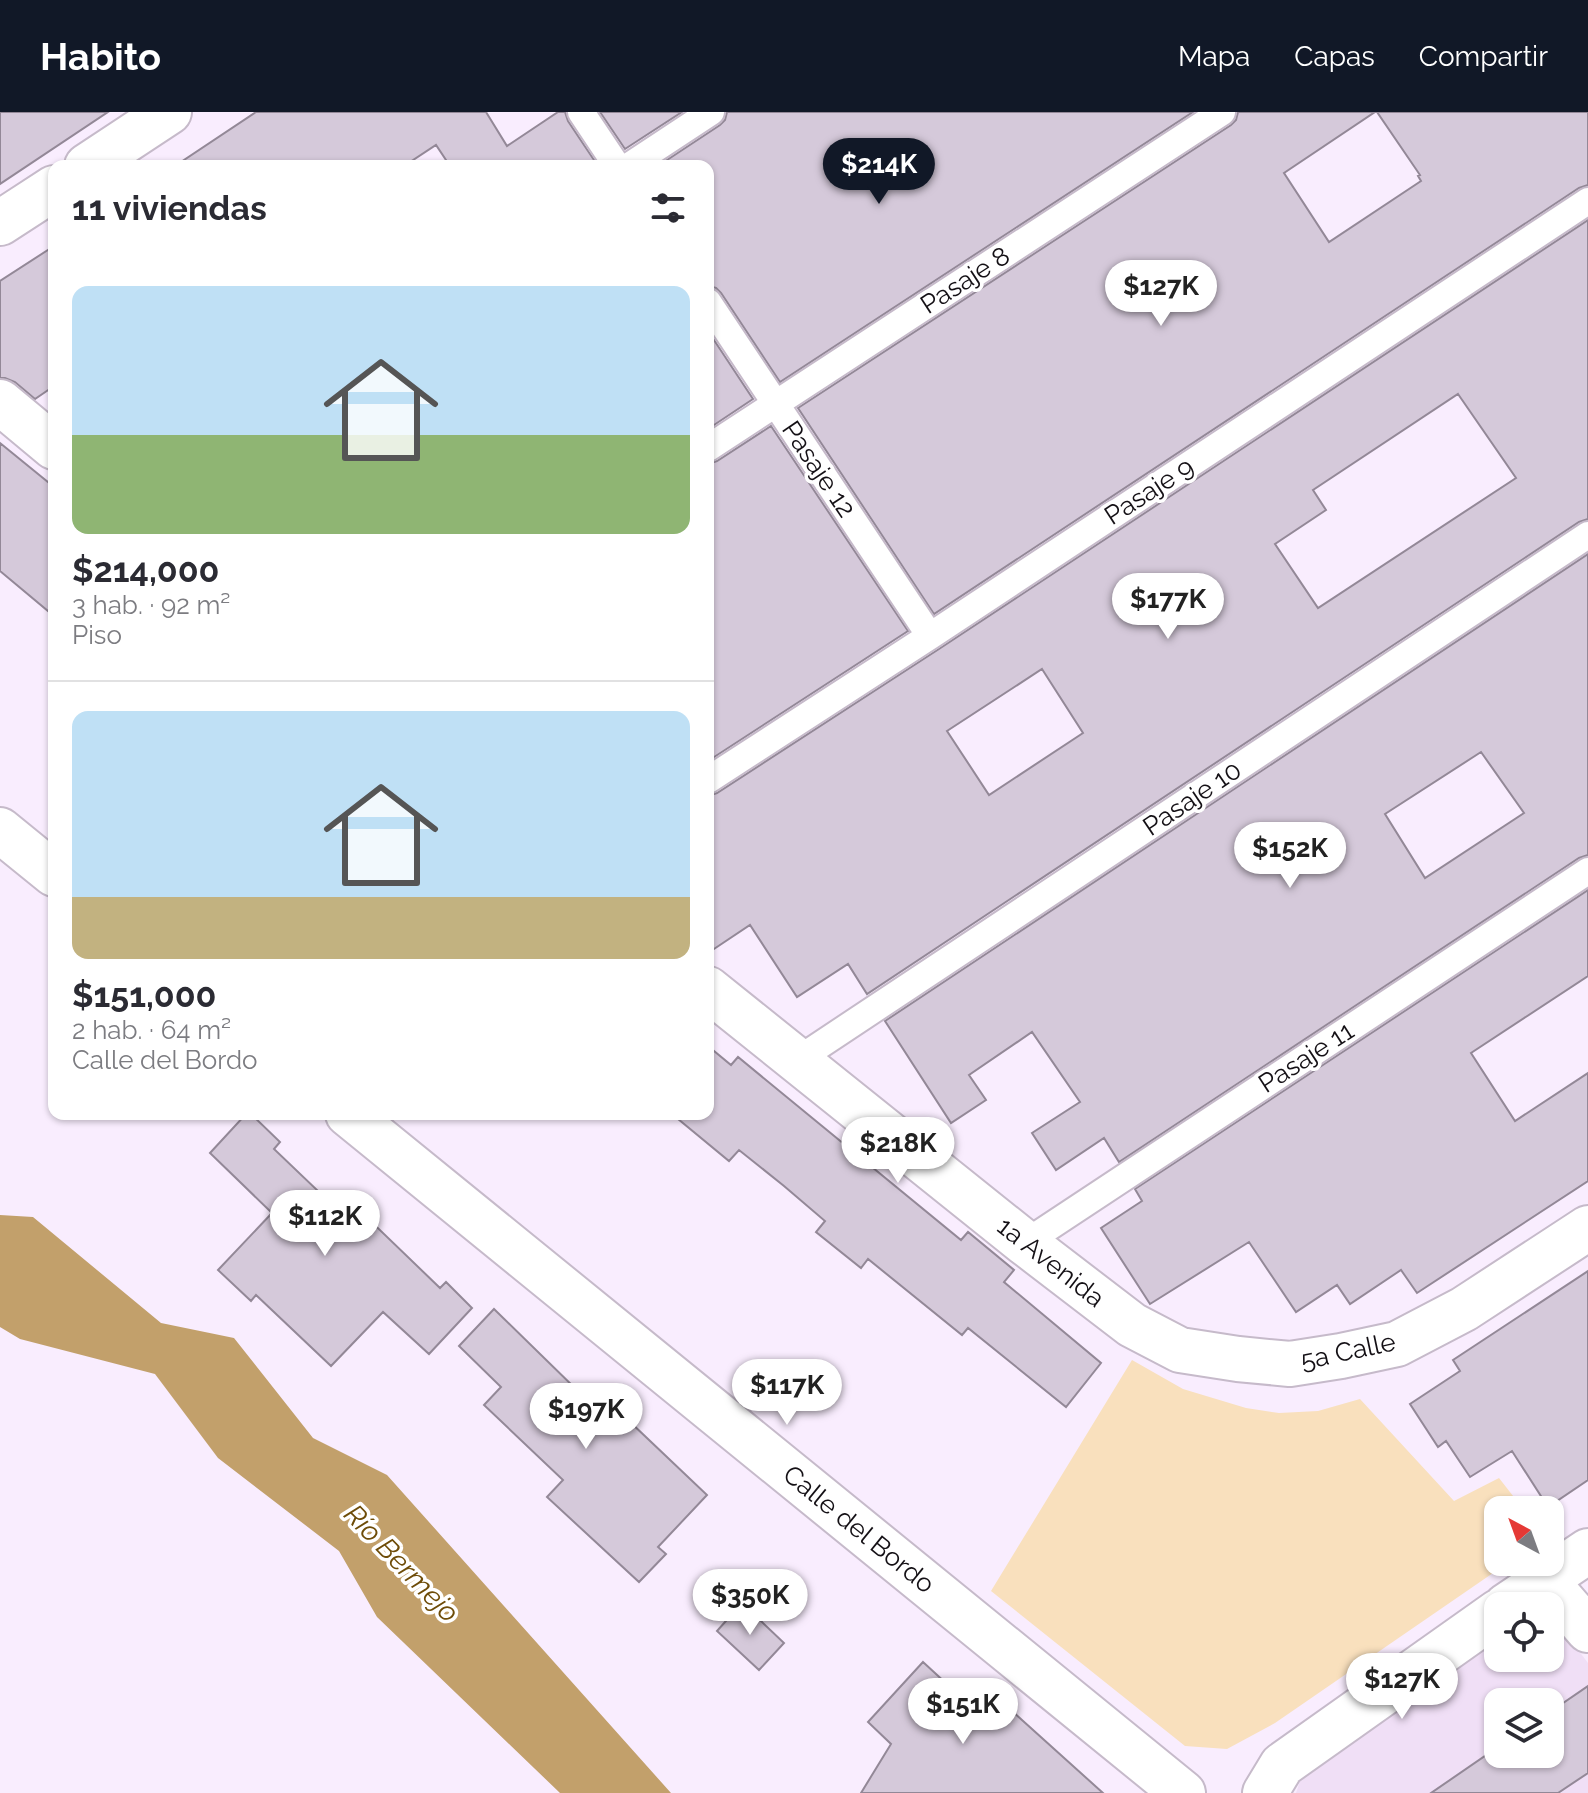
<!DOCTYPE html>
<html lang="es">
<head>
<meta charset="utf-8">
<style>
	body { margin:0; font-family:Raleway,sans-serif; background:#f7f7f7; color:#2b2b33; height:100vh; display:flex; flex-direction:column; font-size:30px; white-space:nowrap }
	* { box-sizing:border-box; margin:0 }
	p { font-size:26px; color:#7c7c81 }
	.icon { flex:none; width:44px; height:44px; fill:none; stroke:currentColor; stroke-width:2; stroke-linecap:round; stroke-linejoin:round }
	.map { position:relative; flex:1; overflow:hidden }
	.panel { position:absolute; left:48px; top:48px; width:666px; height:960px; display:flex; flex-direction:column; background:#fff; border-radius:16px; box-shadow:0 2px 6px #0004 }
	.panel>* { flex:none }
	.needle { width:52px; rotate:319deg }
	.buttons { position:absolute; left:1484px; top:1384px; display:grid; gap:16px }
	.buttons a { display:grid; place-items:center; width:80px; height:80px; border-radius:16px; background:#fff; box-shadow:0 2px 6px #0004; font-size:40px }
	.price { position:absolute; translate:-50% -68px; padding:0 18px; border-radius:28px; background:#fff; color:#222; font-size:26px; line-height:52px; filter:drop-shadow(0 2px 4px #0008) }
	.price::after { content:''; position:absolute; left:50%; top:48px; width:24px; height:18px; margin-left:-12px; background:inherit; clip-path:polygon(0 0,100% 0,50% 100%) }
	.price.selected { background:#111827; color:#fff }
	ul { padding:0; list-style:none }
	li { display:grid; align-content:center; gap:16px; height:424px; padding:0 24px }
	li+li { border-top:2px solid #e1e1e2 }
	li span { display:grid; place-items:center; height:248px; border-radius:16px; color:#555 }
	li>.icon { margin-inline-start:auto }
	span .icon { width:144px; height:144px; fill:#fffc; stroke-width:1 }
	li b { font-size:34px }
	h2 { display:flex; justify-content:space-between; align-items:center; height:96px; padding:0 24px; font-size:34px }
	header { display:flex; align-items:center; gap:48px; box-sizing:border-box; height:112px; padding:0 40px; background:#111827; color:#fff }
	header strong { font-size:38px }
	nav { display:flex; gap:44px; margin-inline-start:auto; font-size:28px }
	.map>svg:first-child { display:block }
</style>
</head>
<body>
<header>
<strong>Habito</strong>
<nav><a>Mapa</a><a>Capas</a><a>Compartir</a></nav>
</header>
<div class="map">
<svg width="1588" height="1681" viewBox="0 0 1588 1681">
	<rect width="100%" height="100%" fill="#f9edfe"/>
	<path fill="#f0dff6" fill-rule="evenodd" d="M1550,1501L1588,1551V1681H1296L1300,1669L1498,1528V1546H1550ZM1498,1590H1550V1642H1498Z"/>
	<path fill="#f9e0bd" d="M1132,1248L1183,1277L1246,1296L1279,1301L1318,1299L1360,1287L1454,1389L1499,1366L1524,1398H1498V1450H1509L1275,1611L1227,1637L1185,1634L991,1479Z"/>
	<path fill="#c2a06b" d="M0,1103L33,1105L161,1211L234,1226L313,1326L387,1363L671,1681H560L377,1505L339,1439L218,1346L155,1262L20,1227L0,1215Z"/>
	<path fill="#d5c9da" stroke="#938897" stroke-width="2" fill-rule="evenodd" d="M0,0H108L0,72Z
		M256,0H486L507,34L558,0H565L568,9L598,54H450L436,33L404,54H175Z
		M600,0H682L625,37Z
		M727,0H1193L780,270L721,181L716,176L708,174V54H658L720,13L725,8Z
		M1238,0H1375L1284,61L1329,130L1421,69L1418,64L1420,63L1377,0H1588V73L1579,76L934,502L798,296L1231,13L1236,8Z
		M1588,108V407L1579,410L867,882L848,852L797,885L750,813L708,841V684L717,681L939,537ZM1458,282L1516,366L1318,496L1275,432L1326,398L1313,378ZM1042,557L1083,621L989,683L947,619Z
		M54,134V274L35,287L15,270L5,266H0V169Z
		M708,219L753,287L708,317Z
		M771,314L908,519L708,649V352L717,349Z
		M0,331L54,375V504L0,459Z
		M1588,442V743L1579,746L1119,1050L1104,1026L1056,1058L1032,1021L1080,990L1032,920L969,963L986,988L951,1011L885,909ZM1481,640L1524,701L1425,766L1385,702Z
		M1588,778V864L1471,941L1515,1009L1588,961V1069L1417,1181L1401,1158L1350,1192L1337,1173L1296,1200L1249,1130L1150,1192L1101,1116L1142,1089L1135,1077Z
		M708,934L731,953L738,945L961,1128L968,1120L1014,1158L1004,1170L1101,1251L1066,1295L968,1216L962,1223L868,1147L861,1156L816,1120L825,1109L784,1074L739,1038L729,1049L672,1002H708Z
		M246,1002H251L280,1030L274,1037L343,1103L354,1093L440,1176L446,1170L472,1196L429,1242L383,1200L331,1254L256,1183L251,1189L218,1158L272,1101L210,1041Z
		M1588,1159V1368L1548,1395L1512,1339L1470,1365L1446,1329L1438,1335L1410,1292L1460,1259L1453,1248Z
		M494,1197L581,1282L587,1275L626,1312L629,1309L707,1383L658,1435L666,1442L639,1470L547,1385L563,1368L484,1293L501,1275L459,1234Z
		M742,1491L784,1531L759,1558L717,1519Z
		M923,1550L961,1585L971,1574L1006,1606L1012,1599L1103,1681H861L891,1632L868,1610Z
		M1588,1574V1661L1558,1681H1431L1498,1635V1642H1550V1600Z"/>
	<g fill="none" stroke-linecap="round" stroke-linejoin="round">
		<defs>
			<path id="service" d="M581,0L617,54
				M629,54L711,0
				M708,190L930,524
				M708,336L1222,0
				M708,668L930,524L1588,89
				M796,949L1588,423
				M1025,1131L1588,759"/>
			<path id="minor" d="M87,54L169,0
				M0,111L54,76
				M0,290L54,335
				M708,877L1025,1131L1132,1213L1180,1238L1238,1247L1290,1252L1341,1244L1397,1232L1464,1197L1588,1116
				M1544,1467L1588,1518
				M1506,1494L1588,1439
				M1265,1681L1282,1653L1498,1500"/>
			<path id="tertiary" d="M0,718L54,762
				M348,1002L1183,1681"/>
		</defs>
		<use href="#service" stroke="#c6baca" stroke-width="30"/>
		<use href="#minor" stroke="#c6baca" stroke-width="48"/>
		<use href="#tertiary" stroke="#c6baca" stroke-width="48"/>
		<use href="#service" stroke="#fff" stroke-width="26"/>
		<use href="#minor" stroke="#fff" stroke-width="44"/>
		<use href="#tertiary" stroke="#fff" stroke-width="44"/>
	</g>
	<g text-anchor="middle" stroke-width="7" stroke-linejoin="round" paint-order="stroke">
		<g font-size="26" fill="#141015" stroke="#fff">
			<text transform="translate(965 168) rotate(-33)" y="9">Pasaje 8</text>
			<text transform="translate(819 357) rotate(56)" y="9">Pasaje 12</text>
			<text transform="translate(1149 379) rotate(-33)" y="9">Pasaje 9</text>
			<text transform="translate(1192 686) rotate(-34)" y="9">Pasaje 10</text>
			<text transform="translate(1306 945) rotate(-33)" y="9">Pasaje 11</text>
			<text transform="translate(1051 1150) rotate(38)" y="9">1a Avenida</text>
			<text transform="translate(1348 1239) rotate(-12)" y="9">5a Calle</text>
			<text transform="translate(859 1417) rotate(39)" y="9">Calle del Bordo</text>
		</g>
		<g font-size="28" font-style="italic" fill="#6e4c08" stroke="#fff">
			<text transform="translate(402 1451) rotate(46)" y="10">Río Bermejo</text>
		</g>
	</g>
</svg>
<div class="buttons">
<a><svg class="needle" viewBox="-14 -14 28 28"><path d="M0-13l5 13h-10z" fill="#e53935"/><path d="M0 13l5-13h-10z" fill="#7c7c81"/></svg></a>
<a><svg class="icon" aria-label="locate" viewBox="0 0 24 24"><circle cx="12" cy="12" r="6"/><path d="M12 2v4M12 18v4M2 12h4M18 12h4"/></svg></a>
<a><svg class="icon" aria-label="layers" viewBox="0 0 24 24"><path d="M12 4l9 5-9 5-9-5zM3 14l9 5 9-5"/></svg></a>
</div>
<b class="price selected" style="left:879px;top:94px">$214K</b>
<b class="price" style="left:1161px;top:216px">$127K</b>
<b class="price" style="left:1168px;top:529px">$177K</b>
<b class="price" style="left:1290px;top:778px">$152K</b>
<b class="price" style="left:898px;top:1073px">$218K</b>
<b class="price" style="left:325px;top:1146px">$112K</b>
<b class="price" style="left:787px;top:1315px">$117K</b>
<b class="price" style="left:586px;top:1339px">$197K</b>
<b class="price" style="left:750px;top:1525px">$350K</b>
<b class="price" style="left:1402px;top:1609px">$127K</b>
<b class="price" style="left:963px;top:1634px">$151K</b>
<section class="panel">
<h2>11 viviendas<svg class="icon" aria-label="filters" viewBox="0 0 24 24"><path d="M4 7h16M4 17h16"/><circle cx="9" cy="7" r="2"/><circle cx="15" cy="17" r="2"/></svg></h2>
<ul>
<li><span style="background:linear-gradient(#bfe0f5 60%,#8fb573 0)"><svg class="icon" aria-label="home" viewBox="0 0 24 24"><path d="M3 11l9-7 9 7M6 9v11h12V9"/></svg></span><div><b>$214,000</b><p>3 hab. · 92 m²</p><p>Piso</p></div></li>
<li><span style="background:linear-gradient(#bfe0f5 75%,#c2b280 0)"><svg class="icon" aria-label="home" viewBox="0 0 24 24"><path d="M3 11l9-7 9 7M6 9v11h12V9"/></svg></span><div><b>$151,000</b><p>2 hab. · 64 m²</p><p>Calle del Bordo</p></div></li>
</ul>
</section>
</div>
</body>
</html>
